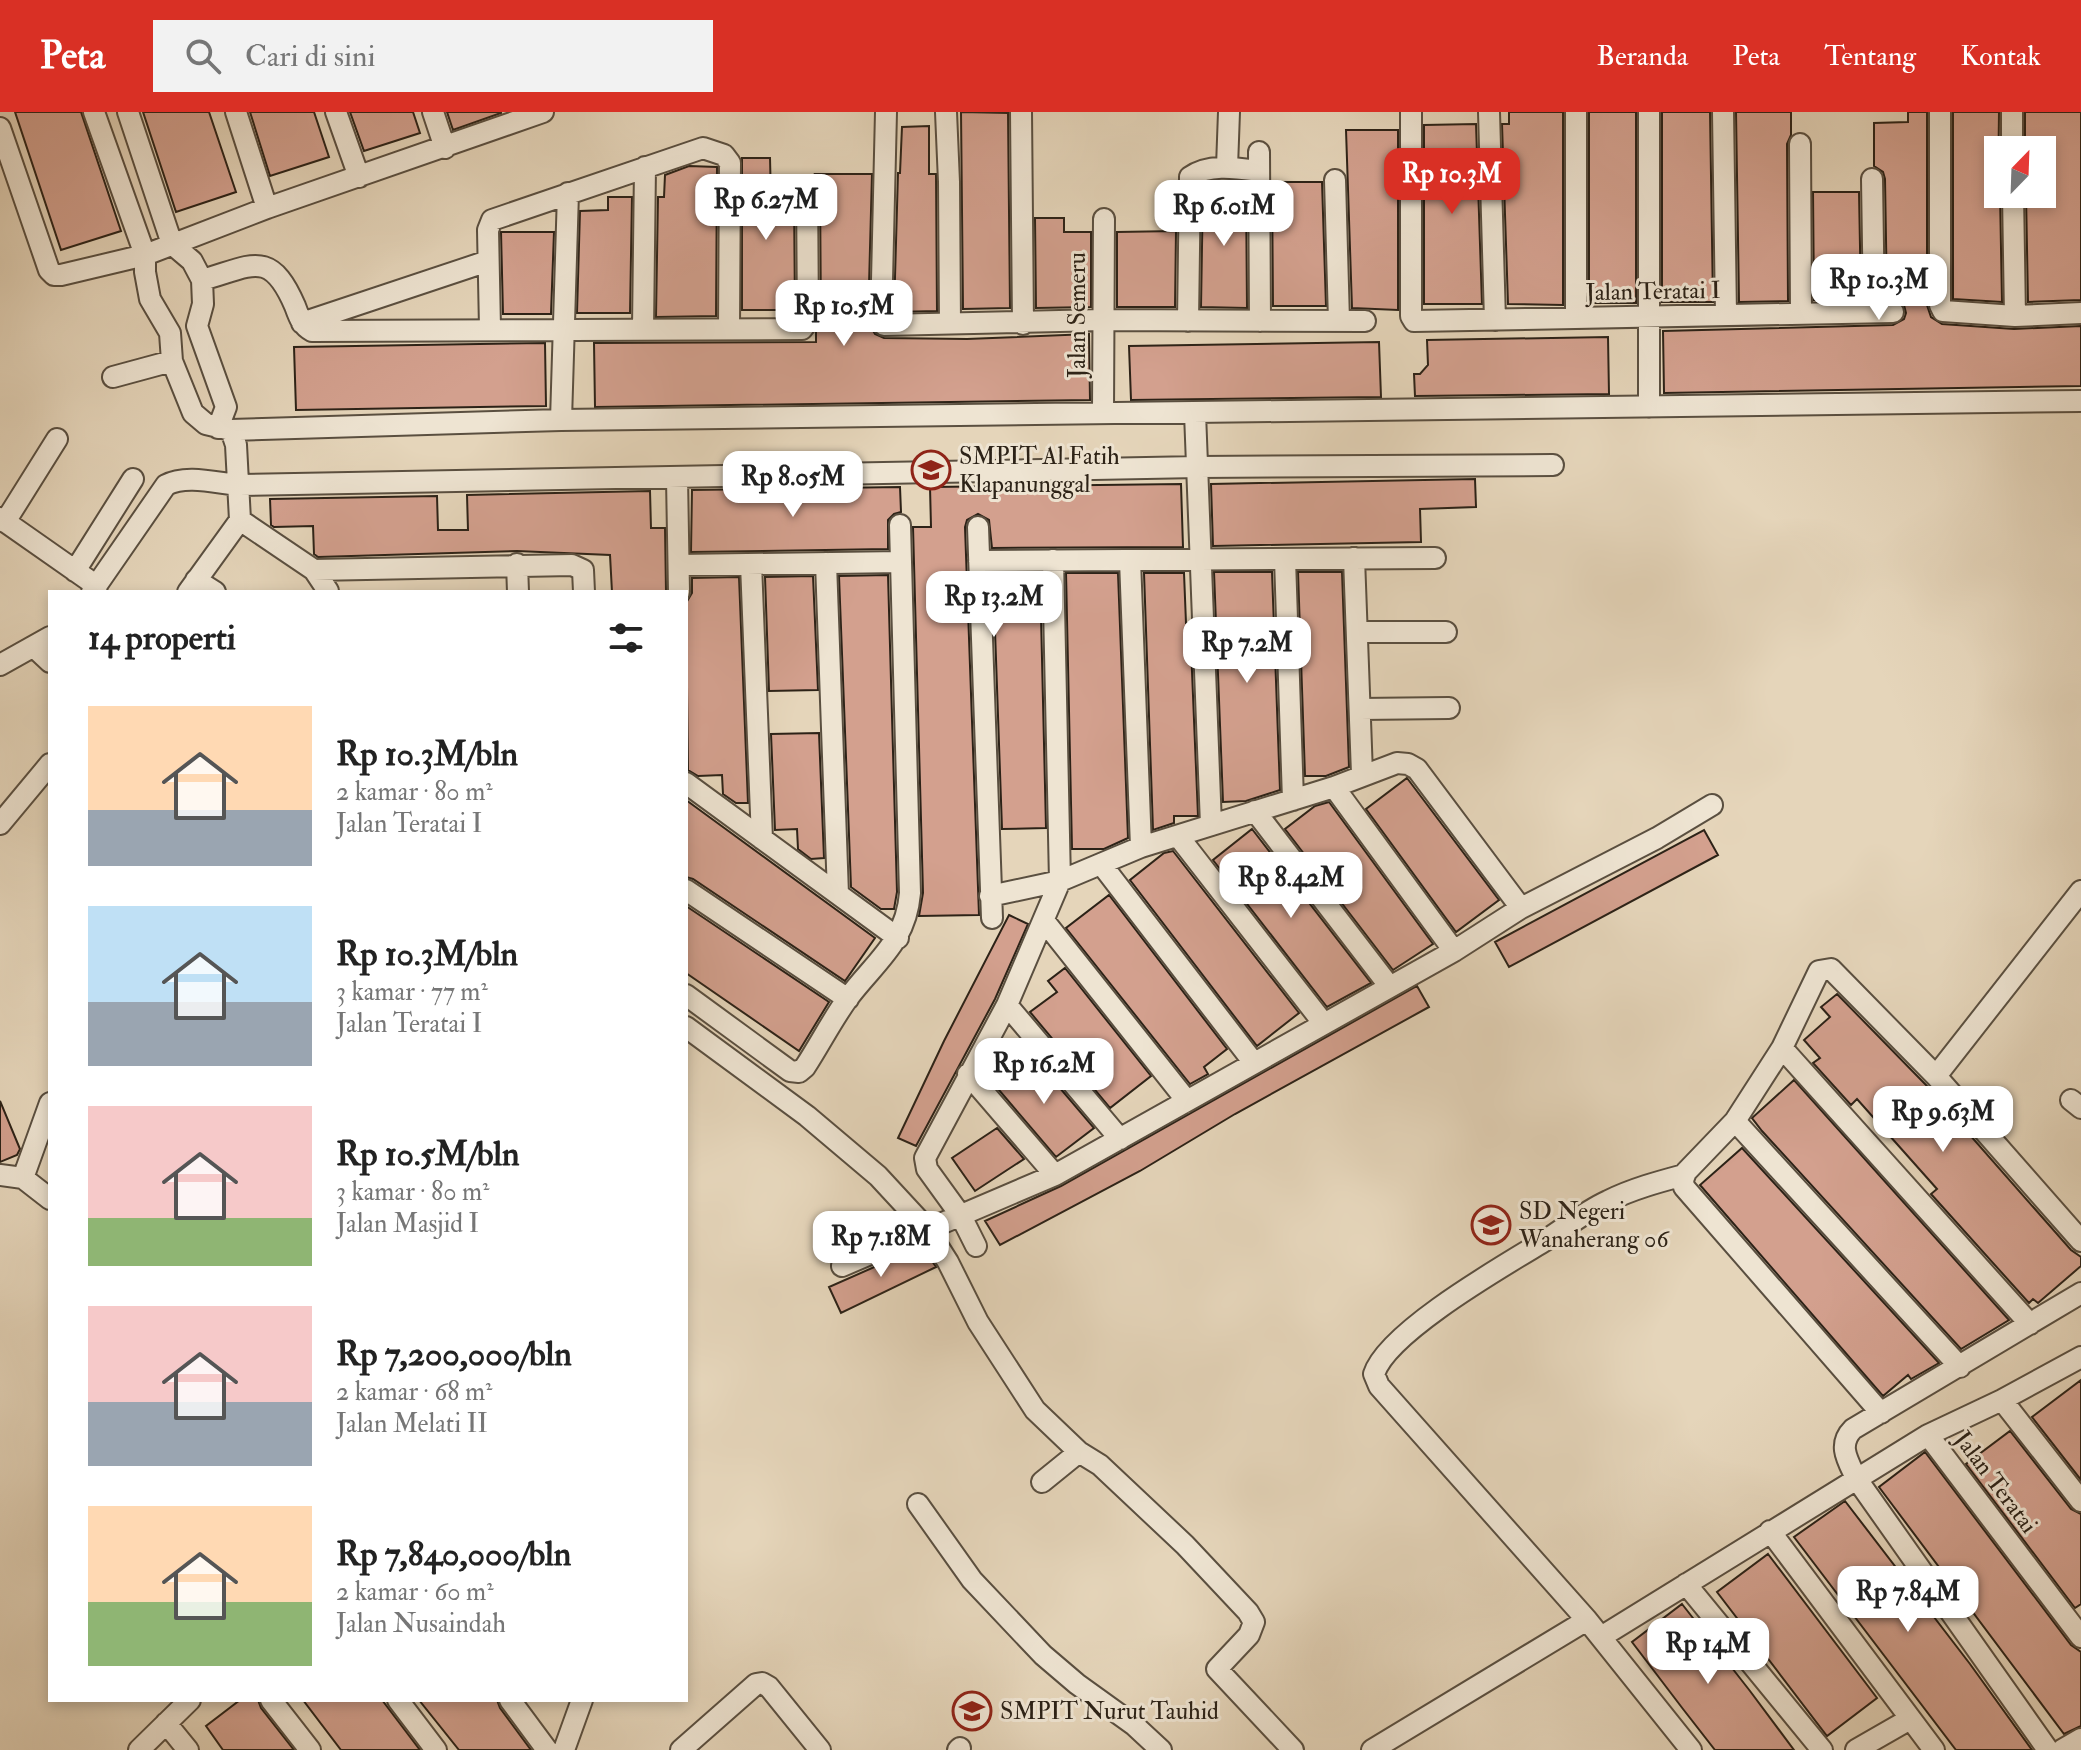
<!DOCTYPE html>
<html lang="id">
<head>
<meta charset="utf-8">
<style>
	body { margin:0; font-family:"IM FELL Double Pica",serif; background:#f2f2f2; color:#222; height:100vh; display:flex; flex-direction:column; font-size:30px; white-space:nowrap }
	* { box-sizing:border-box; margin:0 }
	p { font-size:26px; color:#767676 }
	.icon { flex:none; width:44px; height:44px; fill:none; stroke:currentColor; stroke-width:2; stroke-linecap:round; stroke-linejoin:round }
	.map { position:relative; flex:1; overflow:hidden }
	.drawer { position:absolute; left:48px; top:478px; width:640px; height:1112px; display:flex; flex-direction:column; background:#fff; border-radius:0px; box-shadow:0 4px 12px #0003 }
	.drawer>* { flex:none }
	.needle { width:52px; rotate:23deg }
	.controls { position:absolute; left:1984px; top:24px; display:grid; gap:16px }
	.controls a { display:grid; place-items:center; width:72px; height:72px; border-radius:0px; background:#fff; box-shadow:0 4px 12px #0003; font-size:40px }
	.price { position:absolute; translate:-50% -68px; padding:0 18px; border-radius:16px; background:#fff; color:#222; font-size:26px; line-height:52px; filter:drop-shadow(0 2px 4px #0008) }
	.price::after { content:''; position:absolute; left:50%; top:48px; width:24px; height:18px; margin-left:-12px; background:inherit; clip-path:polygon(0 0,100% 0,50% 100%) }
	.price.active { background:#d93025; color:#fff }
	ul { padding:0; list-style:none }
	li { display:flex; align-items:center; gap:24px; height:200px; padding:0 40px }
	li span { display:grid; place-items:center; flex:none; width:224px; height:160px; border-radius:0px; color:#555 }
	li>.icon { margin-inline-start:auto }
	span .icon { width:96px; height:96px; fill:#fffc; stroke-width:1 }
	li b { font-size:34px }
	h2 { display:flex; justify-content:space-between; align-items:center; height:96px; padding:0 40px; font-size:34px }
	header { display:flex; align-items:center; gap:48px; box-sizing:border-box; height:112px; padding:0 40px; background:#d93025; color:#fff }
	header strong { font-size:38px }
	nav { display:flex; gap:44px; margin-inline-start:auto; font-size:28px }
	.search { width:560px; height:72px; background:#f2f2f2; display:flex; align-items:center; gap:20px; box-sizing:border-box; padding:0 28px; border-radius:0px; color:#767676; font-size:30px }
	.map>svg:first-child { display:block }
</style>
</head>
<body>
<header>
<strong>Peta</strong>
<div class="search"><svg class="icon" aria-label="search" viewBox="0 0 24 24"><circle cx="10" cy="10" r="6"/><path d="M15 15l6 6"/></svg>Cari di sini</div>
<nav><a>Beranda</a><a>Peta</a><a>Tentang</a><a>Kontak</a></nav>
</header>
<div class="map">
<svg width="2081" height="1638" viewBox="0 0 2081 1638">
	<rect width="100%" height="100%" fill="#e5d5ba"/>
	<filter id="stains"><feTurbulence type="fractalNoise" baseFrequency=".0025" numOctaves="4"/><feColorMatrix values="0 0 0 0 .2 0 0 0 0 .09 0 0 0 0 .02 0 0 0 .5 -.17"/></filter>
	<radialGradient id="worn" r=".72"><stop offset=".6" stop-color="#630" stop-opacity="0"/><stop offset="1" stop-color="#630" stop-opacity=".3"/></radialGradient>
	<path fill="#d3a08e" stroke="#2c2217" stroke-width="2" d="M15,0H81L121,119L61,138Z
		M143,0H209L236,80L176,100Z
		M250,0H314L329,45L270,64Z
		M350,0H413L420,21L364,39Z
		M447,0H501V1L453,18Z
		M961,0L1008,1L1010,196L963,197Z
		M1509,0H1563V193L1508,192L1502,12H1509Z
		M1589,0H1636V191H1589Z
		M1662,0H1710L1713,190H1662Z
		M1736,0H1791V23L1787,32L1788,189L1739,190Z
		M1908,0H1927V193L1931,205L1942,212L2014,217L2081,214V274L1664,281L1663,219L1893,213L1904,207L1906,201L1904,193L1899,188L1887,187L1885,67L1883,60L1874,54V11L1908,10Z
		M1953,0H1999L1998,82H2000L2002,190L1953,187Z
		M2025,0H2081V188L2028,190L2026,82H2042V38H2025Z
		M1476,12L1482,192H1424V13Z
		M929,14V62H936L937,199L894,200L898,61H900L902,15Z
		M1346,18H1398V198L1352,196Z
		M742,46H770L771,88L794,87L795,198H742Z
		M689,54L717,55L716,204L656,205L658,85H664L665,63Z
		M815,62H872L868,210L875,222L884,226L967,227L1089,222L1090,288L595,295L594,231L816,230V220L821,209L820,74Z
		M1272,70H1322L1326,194H1273Z
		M1203,75L1246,76L1247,196L1201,195Z
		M1813,80H1859L1861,188H1814Z
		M608,85H632L630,201H577L580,99L608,98Z
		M1035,106H1064V120H1091V195L1036,196Z
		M1176,119L1175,195H1117V120Z
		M501,120H554L551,202H503Z
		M1608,225L1609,282L1415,284L1414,262H1420L1428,253L1427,228Z
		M1379,230L1381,285L1131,288L1129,234Z
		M545,231L546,294L296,298L294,235Z
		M1475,367L1476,395L1420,397L1421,430L1213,434L1211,372Z
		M1181,372L1183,435L992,436L989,408L978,402L967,408L965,415L979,803L919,804L923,781L913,415H931L930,375Z
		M900,375L901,400L894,402L888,408V437L691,440L692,378Z
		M650,379L651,416H665L666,480H612L610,443L517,439L318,445L314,442L313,414L274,415L271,413L270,387L437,384L438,418H468L467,383Z
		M1214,460H1272L1280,678L1246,689L1223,690Z
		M1298,460H1342L1349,655L1326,664H1305Z
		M1066,461H1118L1128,726L1104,737H1072Z
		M1144,461H1184L1186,511H1190L1198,704H1174V711L1153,718Z
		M993,462H1040L1046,716L1002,717Z
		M888,463L897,780L894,797H881L851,775L839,464Z
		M813,464L818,578L769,579L765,465Z
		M739,465L748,691H736L723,682L722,663L698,664L688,658L686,491L692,481V466Z
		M819,621L824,746L811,747L798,737L797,717L775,718L771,622Z
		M1407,666L1499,788L1456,820L1366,697Z
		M686,688L875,826L845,869L693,767L686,765Z
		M1329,690L1433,832L1393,858L1285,717L1315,694Z
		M1252,717L1371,871L1327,895L1213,748Z
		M1704,718L1718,743L1509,855L1495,830Z
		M1173,739L1299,901L1257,934L1130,768L1164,741Z
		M1109,783L1227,937L1204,955L1208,962L1190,972L1066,816Z
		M686,794L829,890L799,939L686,861Z
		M1009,803L1028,812L995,887L916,1034L898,1026L944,929Z
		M1065,856L1151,964L1110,996L1030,900L1057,880L1048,869Z
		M1417,874L1429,895L1235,1002L1140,1059L1000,1133L985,1109L1061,1074Z
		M1837,882L1926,973L2071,1138L2081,1145V1154L2038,1191L2033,1187L2029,1191L1931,1082L1937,1077L1857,987L1851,993L1813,951L1820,946L1804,928L1830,905L1821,895Z
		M1031,942L1094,1016L1056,1045L993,971Z
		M1794,968L2009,1208L1961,1237L1762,1019L1752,1006Z
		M0,989L20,1037L17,1043L0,1050Z
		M997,1016L1024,1047L975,1079L952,1046Z
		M1742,1036L1939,1251L1911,1267L1908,1263L1883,1284L1700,1073Z
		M922,1134L936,1155L841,1201L829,1175Z
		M2081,1268V1368L2032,1305Z
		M2010,1319L2071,1397L2081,1402V1492L2075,1496L1966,1352Z
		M1925,1340L2071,1533L2081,1540V1614L2064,1622L1879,1375Z
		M1845,1389L1970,1552L2032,1638H1956L1794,1425Z
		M1768,1442L1877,1586L1827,1624L1717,1480Z
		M1682,1492L1750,1579L1794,1638H1715L1683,1597L1632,1530Z
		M240,1588H258L261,1596L294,1638H223L206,1614Z
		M303,1588H382L420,1638H341Z
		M419,1588H497L500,1596L531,1638H459Z"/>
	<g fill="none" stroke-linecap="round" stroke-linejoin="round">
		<defs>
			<path id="minor" d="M94,0L145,143V160L150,187L170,221L172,249L193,301L206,312L231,318L561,308L2081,289
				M128,0L172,132L192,149L202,168L203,192L197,214L226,295L218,316
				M236,0L267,96
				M336,0L359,65
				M433,0L445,36
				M886,0L881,210L884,213L1103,208L1365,209
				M946,0L949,70L950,211
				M1021,0L1023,212
				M1411,0V204L1414,209L1893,200
				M1489,0L1495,208
				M1576,0V206
				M1649,0V295
				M1723,0L1726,203
				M1940,0V193L1943,199L2015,204L2081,201
				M2012,0V38
				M0,16L49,158L54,163H61L145,143L267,96L543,0
				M1800,32L1801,202
				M1259,40L1260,209
				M1227,55L1229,0
				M1872,67L1874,200
				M1335,68L1339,209
				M2013,82L2015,204
				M202,168C252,154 270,136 295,194C299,205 302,214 312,219L802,217L808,209L807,74
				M1188,209L1190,65C1209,51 1237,56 1259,59
				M302,211L488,149
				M490,216L488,118L492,108L703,36L724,43L730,51L729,216
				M643,216L645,55
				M113,265L172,249
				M1103,300L1104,107
				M1195,301L1211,713
				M561,308L568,81
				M677,366L679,480
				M0,406L97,474
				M240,408L314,458L328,479
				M5,410L57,327
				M978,415L992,806
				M1354,446L1362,662
				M1285,447L1293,688
				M1130,448L1141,735
				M979,449L1435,446
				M826,451L838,782
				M517,452L518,480
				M751,452L762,727
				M679,453L901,450
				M314,458L572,453L583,458L584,480
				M75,459L133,367
				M196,468L215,480
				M92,480L166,373C186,362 217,371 239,373L1198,355L1553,353
				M188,480L240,408L236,333L231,318
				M1357,520H1446
				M34,535L50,550
				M0,553L50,525
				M1360,597L1449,596
				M686,671L898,826
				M1334,675L1454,839
				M1255,699L1390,875
				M0,712L50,652
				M1178,724L1324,912
				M1102,753L1254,951
				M686,778L848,887
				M990,784L1060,769L1141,735L1334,675L1397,651L1408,652L1417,657L1521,796
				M1045,810L1187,989
				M686,883L790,959L799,960L805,955C820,932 832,908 848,886C876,849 906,830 910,781L900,413
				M1007,893L1120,1027
				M686,915L807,1004L878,1064L927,1117L948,1150L978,1210L1035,1298L1079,1340L1100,1353L1185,1433L1248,1500L1254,1510L1249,1523L1217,1557L1293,1638
				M1782,936L2030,1212
				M968,962L1055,1063
				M1936,964L2081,779
				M2071,988L2081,996
				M1735,1009L1960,1255
				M0,1063L23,1066L50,1087
				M1684,1063C1658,1070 1632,1077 1608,1089C1586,1099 1566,1115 1546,1128C1505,1153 1387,1220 1374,1262L1379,1274L1587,1508L1691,1638
				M23,1066L50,991
				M976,1134L961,1104L927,1057L925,1046L1007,893L1060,769L1053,448
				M842,1154L1055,1063L1454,839L1521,796L1657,726L1712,693
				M2002,1288L2081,1389
				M1881,1301L1684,1075L1683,1068L1686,1060L1735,1009L1782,936L1819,859L1831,857L1936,964L2081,1129
				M1928,1323L2081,1525
				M1042,1370L1079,1340
				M918,1392L972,1468L1043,1543L1077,1572L1134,1613L1161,1638
				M1770,1419L1934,1638
				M1686,1472L1822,1638
				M1601,1525L1928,1323L2002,1288L2081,1245
				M271,1588L310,1638
				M398,1588L436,1638
				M510,1588L547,1638
				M166,1611L188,1638
				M139,1638L190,1588
				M564,1638L582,1588
				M681,1638L756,1572L762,1571L769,1575L820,1638
				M958,1638L960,1636
				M1372,1638L1587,1508
				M1856,1638L1910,1607
				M2048,1638L1856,1366C1848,1349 1837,1333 1853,1317L2081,1181
				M2062,1638L2081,1627"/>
		</defs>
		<use href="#minor" stroke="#5a4f40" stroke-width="24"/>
		<use href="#minor" stroke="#eee4d2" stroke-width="20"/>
	</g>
	<defs>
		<symbol id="school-ring" viewBox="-11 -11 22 22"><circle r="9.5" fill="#eee4d2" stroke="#8f2418" stroke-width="1.5"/><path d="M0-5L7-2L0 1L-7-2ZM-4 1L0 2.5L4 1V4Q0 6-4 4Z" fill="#8f2418"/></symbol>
	</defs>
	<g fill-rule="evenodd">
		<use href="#school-ring" x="909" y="336" width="44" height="44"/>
		<use href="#school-ring" x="1469" y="1091" width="44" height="44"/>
		<use href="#school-ring" x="950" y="1577" width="44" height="44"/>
	</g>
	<g text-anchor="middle" stroke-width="6" stroke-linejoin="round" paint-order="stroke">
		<g font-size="24" fill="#2c2217" stroke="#eee4d2">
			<text transform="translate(1653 179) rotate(-1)" y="8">Jalan Teratai I</text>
			<text transform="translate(1077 203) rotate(-90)" y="8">Jalan Semeru</text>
			<text transform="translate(1996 1370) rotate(53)" y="8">Jalan Teratai</text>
		</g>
		<g font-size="24" fill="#2c2217" stroke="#eee4d2" text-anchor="start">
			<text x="959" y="352">SMPIT Al Fatih<tspan x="959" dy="28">Klapanunggal</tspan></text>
			<text x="1519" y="1107">SD Negeri<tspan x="1519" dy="28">Wanaherang 06</tspan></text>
			<text x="1000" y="1607">SMPIT Nurut Tauhid</text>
		</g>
	</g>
	<rect width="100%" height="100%" filter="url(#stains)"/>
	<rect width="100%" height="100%" fill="url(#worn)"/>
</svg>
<div class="controls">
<a><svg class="needle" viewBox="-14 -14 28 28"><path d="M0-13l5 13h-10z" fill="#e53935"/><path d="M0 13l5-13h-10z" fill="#767676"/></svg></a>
</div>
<b class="price active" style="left:1452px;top:104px">Rp 10.3M</b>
<b class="price" style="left:766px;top:130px">Rp 6.27M</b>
<b class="price" style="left:1224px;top:136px">Rp 6.01M</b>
<b class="price" style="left:1879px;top:210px">Rp 10.3M</b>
<b class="price" style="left:844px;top:236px">Rp 10.5M</b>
<b class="price" style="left:793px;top:407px">Rp 8.05M</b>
<b class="price" style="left:994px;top:527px">Rp 13.2M</b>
<b class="price" style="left:1247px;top:573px">Rp 7.2M</b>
<b class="price" style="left:1291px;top:808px">Rp 8.42M</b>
<b class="price" style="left:1044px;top:994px">Rp 16.2M</b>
<b class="price" style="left:1943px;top:1042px">Rp 9.63M</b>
<b class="price" style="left:881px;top:1167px">Rp 7.18M</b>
<b class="price" style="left:1908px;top:1522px">Rp 7.84M</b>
<b class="price" style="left:1708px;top:1574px">Rp 14M</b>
<section class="drawer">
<h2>14 properti<svg class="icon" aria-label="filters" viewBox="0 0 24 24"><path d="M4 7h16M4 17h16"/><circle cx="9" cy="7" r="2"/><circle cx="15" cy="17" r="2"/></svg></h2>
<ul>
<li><span style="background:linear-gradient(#ffd9b3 65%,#9aa5b1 0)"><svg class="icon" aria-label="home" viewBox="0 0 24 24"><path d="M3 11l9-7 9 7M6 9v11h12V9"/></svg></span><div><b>Rp 10.3M/bln</b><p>2 kamar · 80 m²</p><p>Jalan Teratai I</p></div></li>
<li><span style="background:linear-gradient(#bfe0f5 60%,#9aa5b1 0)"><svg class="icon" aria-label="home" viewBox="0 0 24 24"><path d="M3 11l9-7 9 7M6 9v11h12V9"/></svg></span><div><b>Rp 10.3M/bln</b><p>3 kamar · 77 m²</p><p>Jalan Teratai I</p></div></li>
<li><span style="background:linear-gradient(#f6c9c9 70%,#8fb573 0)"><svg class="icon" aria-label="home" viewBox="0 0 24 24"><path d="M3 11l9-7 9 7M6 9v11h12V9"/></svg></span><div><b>Rp 10.5M/bln</b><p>3 kamar · 80 m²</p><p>Jalan Masjid I</p></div></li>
<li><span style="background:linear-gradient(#f6c9c9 60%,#9aa5b1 0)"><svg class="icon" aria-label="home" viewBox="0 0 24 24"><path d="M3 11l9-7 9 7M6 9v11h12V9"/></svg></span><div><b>Rp 7,200,000/bln</b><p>2 kamar · 68 m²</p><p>Jalan Melati II</p></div></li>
<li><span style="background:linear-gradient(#ffd9b3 60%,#8fb573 0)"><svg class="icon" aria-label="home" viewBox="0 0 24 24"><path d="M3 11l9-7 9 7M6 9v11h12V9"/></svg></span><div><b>Rp 7,840,000/bln</b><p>2 kamar · 60 m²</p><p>Jalan Nusaindah</p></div></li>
</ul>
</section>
</div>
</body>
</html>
